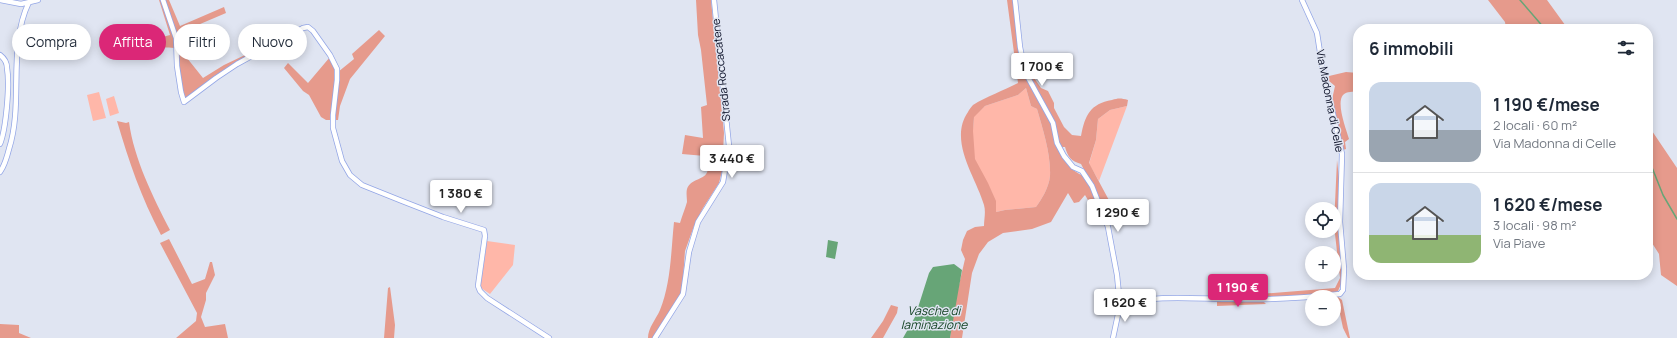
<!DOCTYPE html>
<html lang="it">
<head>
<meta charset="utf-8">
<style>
	body { margin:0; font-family:Manrope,sans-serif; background:#f6f6f7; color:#1f2937; height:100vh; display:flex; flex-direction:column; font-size:15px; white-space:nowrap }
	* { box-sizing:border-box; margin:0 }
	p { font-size:13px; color:#747a83 }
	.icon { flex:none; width:22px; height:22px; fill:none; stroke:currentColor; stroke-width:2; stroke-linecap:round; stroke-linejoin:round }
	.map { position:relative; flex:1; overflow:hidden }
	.drawer { position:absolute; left:1353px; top:24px; width:300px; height:256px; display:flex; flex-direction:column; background:#fff; border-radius:16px; box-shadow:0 2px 10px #0003 }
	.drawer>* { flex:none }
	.banner { position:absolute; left:12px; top:24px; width:380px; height:36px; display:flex; gap:8px }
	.controls { position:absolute; left:1305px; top:202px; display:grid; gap:8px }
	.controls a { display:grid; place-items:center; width:36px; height:36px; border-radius:50%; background:#fff; box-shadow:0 2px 10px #0003; font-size:20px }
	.price { position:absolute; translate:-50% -34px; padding:0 9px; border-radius:4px; background:#fff; color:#222; font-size:13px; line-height:26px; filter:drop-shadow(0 1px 2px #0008) }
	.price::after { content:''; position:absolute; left:50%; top:24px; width:12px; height:9px; margin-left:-6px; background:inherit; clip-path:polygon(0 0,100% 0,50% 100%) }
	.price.active { background:#db2777; color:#fff }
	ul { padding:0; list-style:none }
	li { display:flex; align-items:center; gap:12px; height:100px; padding:0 16px }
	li+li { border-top:1px solid #e0e1e3 }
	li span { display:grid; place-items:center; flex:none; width:112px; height:80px; border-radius:12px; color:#555 }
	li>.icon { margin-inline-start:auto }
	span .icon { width:48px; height:48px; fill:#fffc; stroke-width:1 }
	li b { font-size:17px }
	h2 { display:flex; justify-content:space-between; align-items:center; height:48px; padding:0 16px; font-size:17px }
	.pill { padding:0 14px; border-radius:18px; background:#fff; box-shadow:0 2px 10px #0003; font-size:14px; line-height:36px }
	.pill.active { background:#db2777; color:#fff }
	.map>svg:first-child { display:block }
</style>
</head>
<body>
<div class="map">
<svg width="1677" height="338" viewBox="0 0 1677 338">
	<rect width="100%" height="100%" fill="#e0e5f2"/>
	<path fill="#ffb7a9" d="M1026,88L1031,106L1037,109C1043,130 1051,154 1050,176C1049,187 1042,199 1036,207L1005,210L996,212C995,189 983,180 975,160C971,150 973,128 974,116L985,106L1018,95Z
		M99,92L106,118L93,121L87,95Z
		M114,96L119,113L110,116L106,99Z
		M1127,106L1099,181L1089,164L1096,140L1098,119L1110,110Z
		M487,241L515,245L513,265L490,294L481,288V282Z"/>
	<path fill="#e69a8c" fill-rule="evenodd" d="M159,0H162L174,37L176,48C172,48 166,47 162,48C150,51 152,56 138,50L137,46L143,42L170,35Z
		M165,0H169L180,26L224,7L226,13L179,33L183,53L203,78L224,65L283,37L228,68L185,99L178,65L177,37Z
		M696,0H711L724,133L722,171L719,183L703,208L694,226L685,251L682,293L654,338H648C648,328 656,319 660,310C671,283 671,251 674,222L680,223C682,216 685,209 687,202C687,198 686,193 687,189C692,174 716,184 705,156L682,154L685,135L703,138L701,107L707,105L701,50L698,35Z
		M1007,0H1013L1020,61L1024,76L1030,72L1041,88L1048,91L1054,103V108L1064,127L1072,135L1081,136C1085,115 1090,104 1112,100C1118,98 1121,98 1128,100L1127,106L1110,110L1098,119L1096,140L1089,163L1111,204L1094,210L1085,195L1079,202L1074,203L1068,193L1051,222L1032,229L1003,233L988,242L979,254L972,273L962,338H950L955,302L965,259L961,250L963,240L967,231L975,227L984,226C984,219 986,212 984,205C976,177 948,141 968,112C969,110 971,107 973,105C987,96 1003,91 1018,83ZM1026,88L1031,106L1037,109C1043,130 1051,154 1050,176C1049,187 1042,199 1036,207L1005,210L996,212V201L988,183L975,159L973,131L974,117L985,106L1018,95ZM1057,147H1065C1068,157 1071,161 1081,164L1088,177C1071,173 1064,161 1057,147Z
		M1488,0H1547L1568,29H1506L1505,22Z
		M379,30L385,36L350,79L340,106L338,120H326L321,117L309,95L303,91L284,68L288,63L308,83L330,57L338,72L354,59L352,54Z
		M1346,72L1358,73V91C1353,92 1347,91 1343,95C1336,103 1346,129 1349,139L1345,142L1346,149L1343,150L1332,103L1333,95L1335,86L1329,81V76Z
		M117,121L126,123L129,122C134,159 153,197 170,230L161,235C141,197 129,162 117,121Z
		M1648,125L1677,168V286L1661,275L1659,254L1652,243L1648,232Z
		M1337,160L1339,178L1338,223L1342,282L1338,291L1334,293L1266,298H1216V295L1259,294L1335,288L1340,278L1334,225Z
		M169,239L192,284L205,279L210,262H212L215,275L206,293V300L201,317L205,327L225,324L228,338H176L196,321L197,313L160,243Z
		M390,287L395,325L394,338H384L388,288Z
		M1337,296L1342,300L1350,338H1348L1343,328L1339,309L1334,306V297H1324Z
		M1217,301H1263L1266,304L1217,306Z
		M891,305L898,307L897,313L883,338H871L883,321Z
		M0,324L19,325V333L31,338H0Z"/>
	<path fill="#67a577" d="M828,240L838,242L835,259L826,257Z
		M954,264L962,270L950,338H903L915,317L929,273L933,267Z"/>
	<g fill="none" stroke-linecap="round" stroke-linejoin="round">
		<path stroke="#67a577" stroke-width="1.5" d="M1520,0L1545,29
			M1648,163L1651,165L1663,195L1677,219"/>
		<defs>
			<path id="street" d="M0,0L21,4L38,0
				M163,0L176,38L177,66L181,92L184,102L216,78L237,64L303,28L308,27L313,31L330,55L337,69V80L333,115V128L342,161L350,175L362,185L402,201L443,217L484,230L485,236L478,286L480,291L487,298L549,338
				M1015,0L1020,47L1025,72L1053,123L1057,143L1064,156L1073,167L1082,171L1092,186L1108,227L1117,275L1120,305L1113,338
				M0,55C4,58 7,63 7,68C10,85 6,129 0,144
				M0,172C5,165 7,157 9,149C24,102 7,48 29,2
				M1120,305C1155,294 1196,299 1233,299C1269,300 1304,298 1340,294L1343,290L1344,269L1340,222L1342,154L1322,65L1317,33L1302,0
				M655,338L683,294L689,252L698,222L723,182L729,146L714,0"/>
		</defs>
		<use href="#street" stroke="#93a6e6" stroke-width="6"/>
		<use href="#street" stroke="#fff" stroke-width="4.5"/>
	</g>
	<g text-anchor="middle" stroke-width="3" stroke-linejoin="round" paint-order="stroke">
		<g font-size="11" fill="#090e25" stroke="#e0e5f2">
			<text transform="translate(721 70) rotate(-96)" y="4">Strada Roccacatene</text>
			<text transform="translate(1330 101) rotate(79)" y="4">Via Madonna di Celle</text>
		</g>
		<g font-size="12" font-style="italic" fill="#134223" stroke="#e0e5f2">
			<text x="934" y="315">Vasche di<tspan x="934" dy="14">laminazione</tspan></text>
		</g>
	</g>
</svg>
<div class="controls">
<a><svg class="icon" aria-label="locate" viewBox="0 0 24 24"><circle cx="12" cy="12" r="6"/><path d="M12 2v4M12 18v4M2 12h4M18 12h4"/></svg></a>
<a>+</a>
<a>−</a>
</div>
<b class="price" style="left:1042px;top:87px">1 700 €</b>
<b class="price" style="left:732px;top:179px">3 440 €</b>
<b class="price" style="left:461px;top:214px">1 380 €</b>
<b class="price" style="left:1118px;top:233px">1 290 €</b>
<b class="price active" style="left:1238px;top:308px">1 190 €</b>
<b class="price" style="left:1125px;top:323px">1 620 €</b>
<div class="banner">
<a class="pill">Compra</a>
<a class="pill active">Affitta</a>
<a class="pill">Filtri</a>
<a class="pill">Nuovo</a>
</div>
<section class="drawer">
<h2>6 immobili<svg class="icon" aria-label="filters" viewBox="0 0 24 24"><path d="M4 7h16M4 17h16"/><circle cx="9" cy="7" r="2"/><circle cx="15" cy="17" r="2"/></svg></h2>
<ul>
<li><span style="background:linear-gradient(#c9d6e8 60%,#9aa5b1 0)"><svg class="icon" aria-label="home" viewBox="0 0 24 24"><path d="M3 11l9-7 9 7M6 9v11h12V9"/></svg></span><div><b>1 190 €/mese</b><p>2 locali · 60 m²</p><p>Via Madonna di Celle</p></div></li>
<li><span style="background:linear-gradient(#c9d6e8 65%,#8fb573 0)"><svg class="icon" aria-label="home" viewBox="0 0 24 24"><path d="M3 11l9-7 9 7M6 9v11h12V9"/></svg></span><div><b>1 620 €/mese</b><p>3 locali · 98 m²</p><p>Via Piave</p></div></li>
</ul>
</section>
</div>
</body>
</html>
